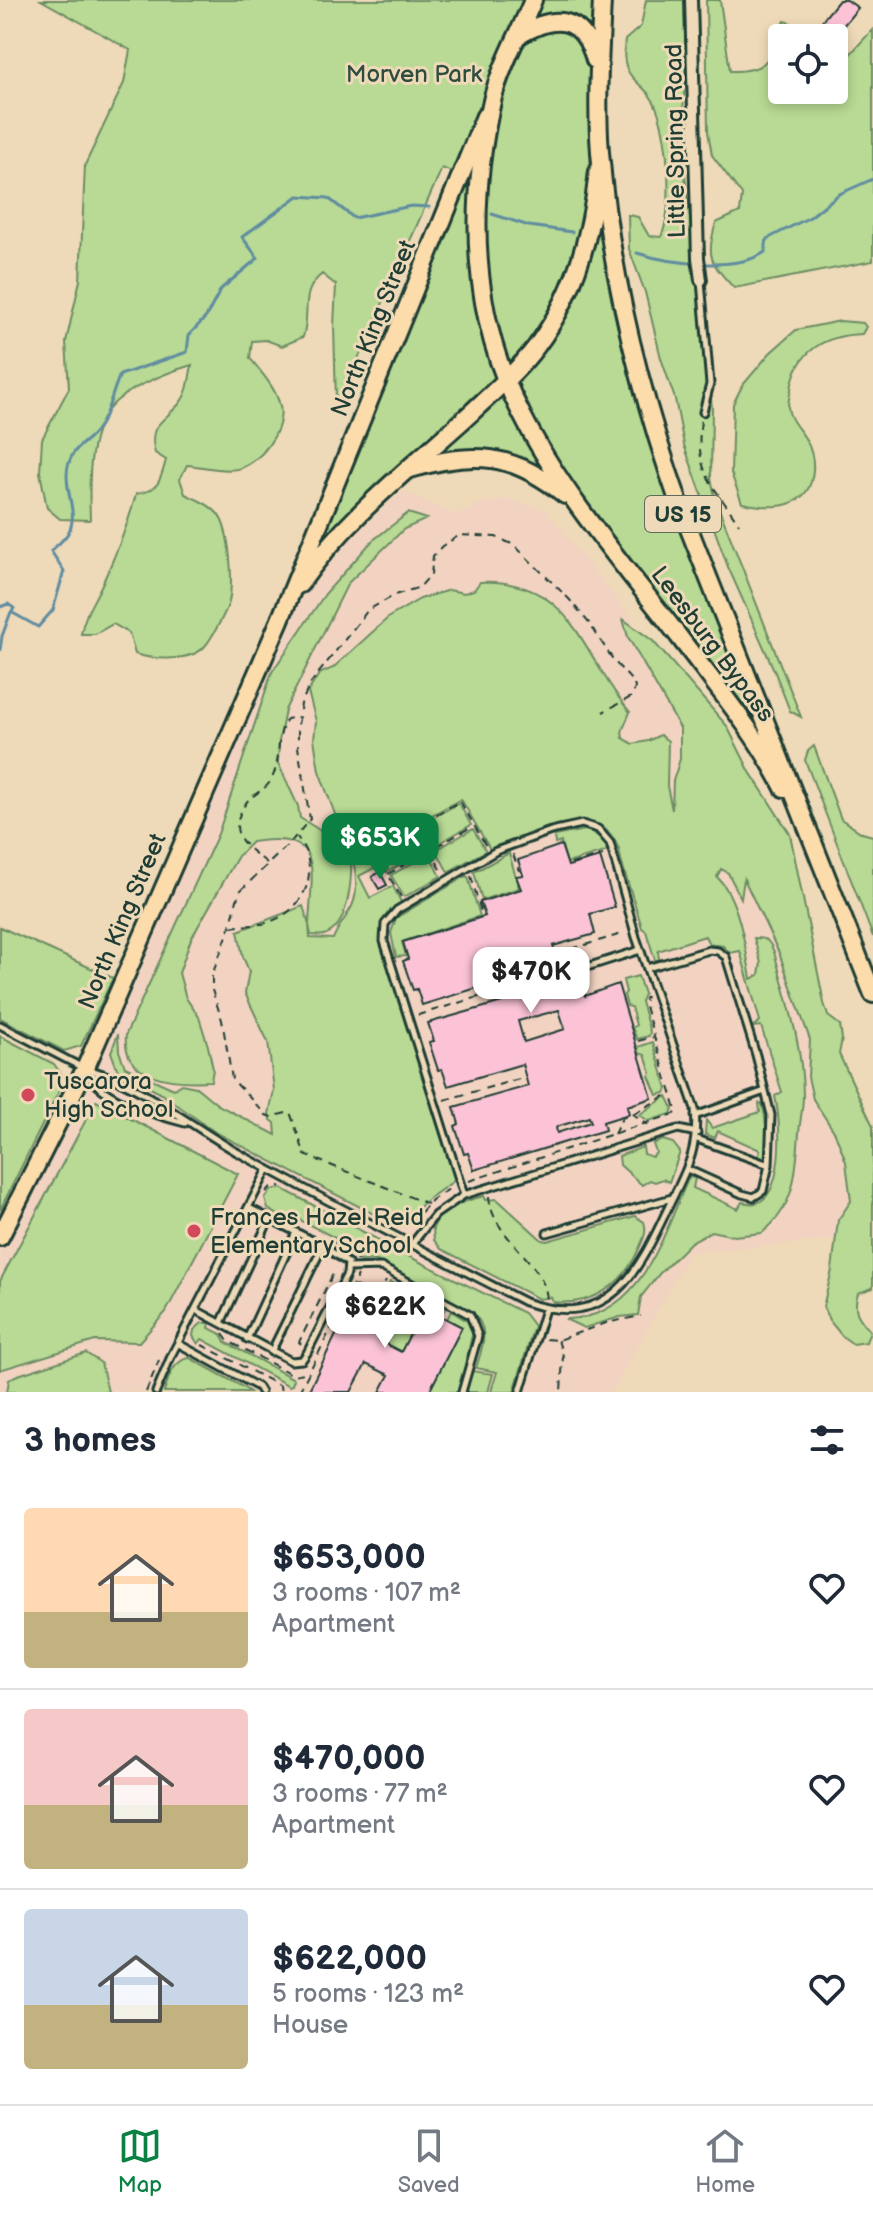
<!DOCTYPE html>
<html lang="en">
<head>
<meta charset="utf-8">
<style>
	body { margin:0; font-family:"Balsamiq Sans",sans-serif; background:#f6f6f7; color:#1f2937; height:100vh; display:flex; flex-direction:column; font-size:30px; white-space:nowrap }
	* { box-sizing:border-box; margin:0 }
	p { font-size:26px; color:#747a83 }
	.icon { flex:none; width:44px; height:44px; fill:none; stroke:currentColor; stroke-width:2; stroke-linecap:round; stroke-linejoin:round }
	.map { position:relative; height:1392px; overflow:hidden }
	.drawer { display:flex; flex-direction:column; background:#fff; flex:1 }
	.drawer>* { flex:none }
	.controls { position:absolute; left:768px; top:24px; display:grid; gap:16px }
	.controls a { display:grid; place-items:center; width:80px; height:80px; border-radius:8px; background:#fff; box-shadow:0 4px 12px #0003; font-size:40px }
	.price { position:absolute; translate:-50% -68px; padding:0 18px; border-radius:16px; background:#fff; color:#222; font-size:26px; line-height:52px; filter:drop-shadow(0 2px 4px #0008) }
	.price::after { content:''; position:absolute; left:50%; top:48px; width:24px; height:18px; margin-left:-12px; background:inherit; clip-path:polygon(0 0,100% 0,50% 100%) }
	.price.current { background:#0b8043; color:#fff }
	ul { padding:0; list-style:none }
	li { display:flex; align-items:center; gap:24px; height:200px; padding:0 24px }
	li+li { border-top:2px solid #e0e1e3 }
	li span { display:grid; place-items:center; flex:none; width:224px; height:160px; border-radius:8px; color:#555 }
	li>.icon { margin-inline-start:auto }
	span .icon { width:96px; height:96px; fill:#fffc; stroke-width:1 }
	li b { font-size:34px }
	h2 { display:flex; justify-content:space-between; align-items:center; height:96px; padding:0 24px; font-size:34px }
	.dock { display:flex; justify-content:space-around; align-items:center; height:112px; border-top:2px solid #e0e1e3; background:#fff; font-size:22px; color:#747a83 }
	.dock a { display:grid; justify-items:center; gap:4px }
	.dock .current { color:#0b8043 }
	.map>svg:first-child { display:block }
</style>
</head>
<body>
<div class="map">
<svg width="873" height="1392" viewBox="0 0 873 1392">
	<rect width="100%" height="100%" fill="#eedab8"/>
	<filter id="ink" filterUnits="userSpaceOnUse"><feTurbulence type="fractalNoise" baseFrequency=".0125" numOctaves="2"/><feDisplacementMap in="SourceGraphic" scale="16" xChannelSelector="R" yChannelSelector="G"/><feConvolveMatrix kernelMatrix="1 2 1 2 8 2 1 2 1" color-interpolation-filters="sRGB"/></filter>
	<g filter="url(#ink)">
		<path fill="#f2d3c1" d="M402,491L457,515L480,503L504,499L546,510L631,617L684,711L733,822L873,1176V1236L690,1253L612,1392H0V1228L85,1069L278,631L334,553Z"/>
		<path fill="#b8da94" stroke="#6c8c64" stroke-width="2" fill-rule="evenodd" d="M41,0H524L454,173L442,168L348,382L336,402L334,326L336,285L322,274C299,293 311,310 303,337L282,346L266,340L252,341L250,358C261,372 276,388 280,406C285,430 260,464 237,469C220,472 203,466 187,465L180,479L185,494C196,499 209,504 217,513C231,528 233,583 229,602C227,610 211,640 205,646C192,662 153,660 135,654L129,633L113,624L95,634H81C84,614 95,600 103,582C116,554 128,525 136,494C159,490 160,482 166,460L155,453C147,424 164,422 180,403C189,392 189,378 192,365C168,372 124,389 109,409C87,438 89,486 90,520L60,519L47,508L40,472L42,439L69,388L66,342L80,280L85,165L124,83L130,50Z
			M540,0H593L591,31C572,16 555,11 532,19Z
			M646,0H685L688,29L682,128L685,175L712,407L711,478L716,501L801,717L790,711L774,670L728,567L684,445L675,399L661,358L645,292L629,249L628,215L638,217L649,236L661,237C674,207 668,139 657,109C646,78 619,86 625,40L641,26Z
			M706,0H720L730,71C775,72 769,52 785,21L791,23L797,38H782V90H834V72L873,29V261L734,288C711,263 705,257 716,223L740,212L742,195L712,155L708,132Z
			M558,28L573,33C578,41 585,50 589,59C594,73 591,105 591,121C593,219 576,271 522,353L516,358L509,360C498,348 497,329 494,314C479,237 480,156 508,82C513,70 517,54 526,43C534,32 545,30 558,28Z
			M472,169L501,378L317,552L310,550Z
			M599,217C607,278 618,337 635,396C671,526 730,651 783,775L709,669L563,469L538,430L515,381L554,335L564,318Z
			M840,321L863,323L866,327L862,334C826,335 797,350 791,389C790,394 788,402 788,407C789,420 800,429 806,440C811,448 814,460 813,470C811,509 774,510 742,503L731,473L733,404L742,386L770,353L796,330Z
			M503,389L555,478C516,448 478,448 431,455Z
			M408,513L427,519L404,529L348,583L285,710L279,741L278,763L298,806L300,818L326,834L343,836L319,771L314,739L316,721L308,692L319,674L333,668L389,617L420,599L449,590L464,593L474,590L480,582C574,578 580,654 630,712L622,732L623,738L633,744L648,741L660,735L668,741L667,786L672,810L673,781L680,759V728L628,637L623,619L653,641L727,726L750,772L790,834L824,1003L828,1016L840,1025L842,1039L839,1054L873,1126V1288L858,1293C852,1311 859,1318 870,1331L866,1342L853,1344L842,1336L829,1320L823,1307L832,1270L838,1220L851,1201L846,1162L835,1133L813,1099L808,1077L810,1040L779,953L744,879L741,898L728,873L721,869L717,877C739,898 746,950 751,979L759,975L761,963L754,938C767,938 769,940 774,952C787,999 803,1047 803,1096C803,1108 800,1121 799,1133C796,1172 796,1206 762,1233L734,1236L711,1231L691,1242L660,1273L641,1297L638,1315L620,1317L584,1328L565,1319C642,1320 663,1234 689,1177L695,1178L693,1188L738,1209L742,1202C748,1203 755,1205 761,1201C785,1185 780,1119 775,1096L782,1092L761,1026L752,1027L760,1021L740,951L730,953L723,946L709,944L705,936L658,951L659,960H655L646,931L642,928C636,906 628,885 622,863C620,857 620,850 617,845C598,798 522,835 491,851L461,799L372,848L380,865L359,876L370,898L393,886L401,902L387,914L380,937L455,1180L424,1202L411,1219L393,1224L215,1132L162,1094L118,1071L111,1052L118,1034L119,1051L125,1067L174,1089L181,1084L196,1087L218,1105L276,1135L275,1123L271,1120L269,1114L274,1090L268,1042L245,993L249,971L243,957L238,931L303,906L309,925C311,871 327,830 252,842L238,856L191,939L179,973L186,998L199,1017L208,1046L213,1069L211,1081C176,1083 121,1081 126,1034L218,834L272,672L325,594L372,541ZM351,855C356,868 359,892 352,906C347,917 338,926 333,939L310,938L309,925L311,935C315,935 320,936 324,935C350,928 352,875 351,855Z
			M814,746L841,819L862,833L873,836V937L805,760L808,751Z
			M459,803L471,825L434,846L422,824Z
			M414,828L427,850L389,871L377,849Z
			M473,829L486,851L448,872L436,850Z
			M585,830C595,833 604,839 607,849L605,852L567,863L561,842L555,844L554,836Z
			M509,853L519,888L482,900L474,872Z
			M429,854L441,876L404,897L391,875Z
			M466,876L468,877L480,916L402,942L406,956L396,957L391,933L396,918Z
			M0,927L113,978L81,1046L64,1051L0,1018Z
			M638,976L644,994L641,1002L650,1032L649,1036L637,1039L632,1028L636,1025L631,1007L627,1006L624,995L626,992L623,980Z
			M0,1036L54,1064L63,1077L62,1085L0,1210Z
			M653,1042L667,1089L665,1093L657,1095L649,1076L651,1073L645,1055L639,1053L638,1047Z
			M667,1096L673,1108L671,1114L649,1121L639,1115Z
			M96,1101L238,1174L166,1312L139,1342L95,1341L0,1370V1281Z
			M759,1103L762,1104C767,1121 768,1142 764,1159L758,1158L760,1150L718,1131L715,1138L705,1134L706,1120L712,1128L760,1112Z
			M663,1140L673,1143L680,1152L669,1182L663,1179L655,1182L650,1180L642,1185L620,1165L619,1156L643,1147L644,1154L652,1157L656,1153L653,1144Z
			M281,1188L412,1258L524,1313L534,1326L514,1392H491L497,1372L476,1368C483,1345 491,1328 470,1310L375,1260L359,1261L351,1246L298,1219L287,1220L268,1209L265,1199L271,1190Z
			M484,1196L486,1200L497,1199L542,1240L547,1241L635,1216L644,1222C648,1233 642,1241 638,1251C622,1286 592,1306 553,1302L551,1297L539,1299L441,1249L434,1240L433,1228C440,1208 464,1201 484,1196Z
			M390,1282L445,1308L441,1316L425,1308L401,1352L378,1340L394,1309L380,1301Z
			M451,1311L467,1321L473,1331L464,1370L493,1374L488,1392H429L462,1327L447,1319Z
			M202,1323H210L209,1328L221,1334L225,1342L294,1379L292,1385L289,1386L202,1339L198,1344L193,1336L194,1330Z
			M86,1353L101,1363L108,1392H7L9,1380L15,1376Z
			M190,1358L243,1387L250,1392H164C168,1378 174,1359 190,1358Z"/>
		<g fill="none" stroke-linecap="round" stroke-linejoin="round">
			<path stroke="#608ca1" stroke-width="3" d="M492,214L529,226L572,232
				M637,253C669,263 736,272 765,252L767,239L810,217L839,194L873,179
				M0,607L8,604L14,608L12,612
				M0,650L2,636L11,612L38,627L53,610L64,571L51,551C56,546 64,540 68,533C82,510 56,481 73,454C78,445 89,440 95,432C109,415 111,394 120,375L187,352L189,335L206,317L221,289L258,258L242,237L298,196L328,198L354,218L411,206L429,207"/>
		</g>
		<path fill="#fcc3d7" stroke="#1f3d34" stroke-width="2" fill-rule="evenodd" d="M839,0H847L858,8L833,38H829L816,28Z
			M561,845L568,866L600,857L615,907L590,914L595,934L553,946L563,977L578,972L585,996L618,984L652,1098L627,1106L629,1114L603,1122L605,1130L474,1170L468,1153L464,1154L455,1126L459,1124L454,1107L528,1086L522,1064L448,1086L442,1069L438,1070L429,1042L434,1041L428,1023L502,1002L496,982L422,1005L417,989L413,990L403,961L408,959L403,942L485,916L480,902L521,889L516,876L523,875L518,860ZM559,1010L565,1029L524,1042L518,1021ZM589,1117L591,1122L557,1133L556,1127Z
			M380,872L387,885L379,889L372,877Z
			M358,1290L394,1309L378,1340L401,1352L424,1307L462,1327L429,1392H380L389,1375L366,1364L351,1392H308Z"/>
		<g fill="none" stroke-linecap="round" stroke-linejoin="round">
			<defs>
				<path id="service" d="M701,281L710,384L703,412
					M590,966L640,950
					M647,968L709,950L718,951L726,957L756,1055L771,1115L769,1165L763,1191L754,1197L742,1194L687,1169
					M0,1025L85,1069C135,1079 197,1131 244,1156C337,1207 431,1254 525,1302C610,1331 637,1274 668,1208C686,1170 699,1151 695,1109L636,937L610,843L598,829L582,824L551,831L496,851L397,910L385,924L384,941L464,1195
					M87,1073C103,1100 155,1115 185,1123
					M695,1116L765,1091
					M697,1139L769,1165
					M547,1233L672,1198
					M412,1244L435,1215L464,1195L678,1129L697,1133
					M348,1268L381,1267L470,1315L478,1336L462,1392
					M196,1310L291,1361L302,1360L307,1353L347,1274L348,1263L323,1246L249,1208
					M221,1323L270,1218
					M247,1339L296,1232
					M179,1344L258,1387L261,1392
					M271,1352L323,1246
					M156,1392L172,1354L268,1169
					M520,1392L545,1309"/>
				<path id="minor" d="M691,0L698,258L701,280"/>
				<path id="primary" d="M300,584C346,517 413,466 472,412C494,391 518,371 536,347C575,295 592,234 598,171
					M0,1237L85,1069L280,620L485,116"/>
				<path id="trunk" d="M533,0C521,30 499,70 492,101C468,207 471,318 522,415C563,496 625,566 680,638C716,686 757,734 784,788
					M602,0C600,50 596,101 600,152C610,272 640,393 680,506L873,994
					M518,36C554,14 582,14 595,60
					M410,469C474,450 513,453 565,495"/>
			</defs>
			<use href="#service" stroke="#1f3d34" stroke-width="11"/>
			<use href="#minor" stroke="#1f3d34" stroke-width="16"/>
			<use href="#primary" stroke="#1f3d34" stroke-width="22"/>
			<use href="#trunk" stroke="#1f3d34" stroke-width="22"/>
			<path stroke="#1f3d34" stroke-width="2" stroke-dasharray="8 6" stroke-linecap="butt" d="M701,421C694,472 713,484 739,524
				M417,825L442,872
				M513,854L519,871
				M267,863C250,849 228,837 241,812C244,806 246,801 252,797C259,791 267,788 271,780C282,761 275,735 287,719L298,717
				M571,864L603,855
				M388,874L473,826
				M471,876L481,912
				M401,897L374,850L460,801L486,846
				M231,927C243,925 257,926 269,922C306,910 322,869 297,837
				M558,953L625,933
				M418,1015L495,992
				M638,1041L654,1037
				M444,1100L523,1078
				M634,1114L672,1092
				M614,1134L622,1118L633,1114L648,1125
				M469,1181L677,1113L644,1003L646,996
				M266,1192L271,1187L281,1186
				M489,1196C491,1238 545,1260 547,1300
				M428,1204L305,1155L290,1112L271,1117L266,1115L232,1079L222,1020L212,990V975L230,928L239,892L290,843L310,819L298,747V725L301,704L310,684L368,610L395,595L420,587L431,574L433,556L442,546L460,535L496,537L514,545L569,599L589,623L614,661L632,681L635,687L633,696L603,712
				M397,1225L413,1221L432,1200L452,1187
				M332,1241L350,1250L357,1261
				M355,1286L378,1297L377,1300
				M378,1296L386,1281
				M223,1334L228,1341L293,1375L309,1372
				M546,1339L558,1340L606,1323L641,1316
				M558,1340L563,1356L561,1392
				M301,1344L299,1342L334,1272
				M202,1345L280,1386L281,1392
				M146,1392L159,1360
				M299,1392L358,1275"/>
			<use href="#service" stroke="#eedab8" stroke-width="5"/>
			<use href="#minor" stroke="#eedab8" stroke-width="10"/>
			<use href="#primary" stroke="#fddcac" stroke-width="16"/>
			<use href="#trunk" stroke="#fddcac" stroke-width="16"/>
		</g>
	</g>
	<g fill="#d1495b" stroke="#eedab8" stroke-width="3">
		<circle cx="28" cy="1095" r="8"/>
		<circle cx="194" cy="1231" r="8"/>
	</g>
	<g text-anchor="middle" stroke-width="6" stroke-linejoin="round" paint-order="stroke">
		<rect fill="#eedab8" stroke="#5d6c5c" stroke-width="2" x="645" y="496" width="76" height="36" rx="6"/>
		<g font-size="22" font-weight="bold" fill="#1f3d34">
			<text x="683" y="522">US 15</text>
		</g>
		<g font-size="24" fill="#2e4d3e" stroke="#eedab8">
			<text x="414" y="82">Morven Park</text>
		</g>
		<g font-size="24" fill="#1f3d34" stroke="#eedab8">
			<text transform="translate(675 141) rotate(-91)" y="8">Little Spring Road</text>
			<text transform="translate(373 328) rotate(-68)" y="8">North King Street</text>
			<text transform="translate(713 644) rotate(53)" y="8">Leesburg Bypass</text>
			<text transform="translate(122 921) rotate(-67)" y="8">North King Street</text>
		</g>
		<g font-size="24" fill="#1f3d34" stroke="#eedab8" text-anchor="start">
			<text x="44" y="1089">Tuscarora<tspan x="44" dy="28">High School</tspan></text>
			<text x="210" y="1225">Frances Hazel Reid<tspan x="210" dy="28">Elementary School</tspan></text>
		</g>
	</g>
</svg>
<div class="controls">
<a><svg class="icon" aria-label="locate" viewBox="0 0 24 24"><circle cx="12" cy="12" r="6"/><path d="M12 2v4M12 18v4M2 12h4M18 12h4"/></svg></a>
</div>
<b class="price current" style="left:380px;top:881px">$653K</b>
<b class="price" style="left:531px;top:1015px">$470K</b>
<b class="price" style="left:385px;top:1350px">$622K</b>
</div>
<section class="drawer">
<h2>3 homes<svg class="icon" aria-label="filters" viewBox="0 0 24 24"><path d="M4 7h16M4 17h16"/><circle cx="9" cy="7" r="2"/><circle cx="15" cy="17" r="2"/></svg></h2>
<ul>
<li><span style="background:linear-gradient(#ffd9b3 65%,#c2b280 0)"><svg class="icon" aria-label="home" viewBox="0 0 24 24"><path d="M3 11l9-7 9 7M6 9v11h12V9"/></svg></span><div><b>$653,000</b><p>3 rooms · 107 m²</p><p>Apartment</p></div><svg class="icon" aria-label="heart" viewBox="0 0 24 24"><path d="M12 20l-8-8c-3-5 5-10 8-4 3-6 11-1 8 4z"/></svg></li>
<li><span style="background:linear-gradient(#f6c9c9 60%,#c2b280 0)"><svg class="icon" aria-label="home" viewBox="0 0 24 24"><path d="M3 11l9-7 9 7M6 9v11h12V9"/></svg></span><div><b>$470,000</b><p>3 rooms · 77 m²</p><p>Apartment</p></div><svg class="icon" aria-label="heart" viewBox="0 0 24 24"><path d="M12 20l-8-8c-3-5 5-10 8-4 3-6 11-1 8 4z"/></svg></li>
<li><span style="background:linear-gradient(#c9d6e8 60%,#c2b280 0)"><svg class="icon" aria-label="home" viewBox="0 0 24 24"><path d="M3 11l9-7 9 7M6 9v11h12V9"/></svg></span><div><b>$622,000</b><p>5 rooms · 123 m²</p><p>House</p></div><svg class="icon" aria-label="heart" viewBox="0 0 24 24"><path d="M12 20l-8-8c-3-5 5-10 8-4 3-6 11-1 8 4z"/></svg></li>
</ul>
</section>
<nav class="dock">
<a class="current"><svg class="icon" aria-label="map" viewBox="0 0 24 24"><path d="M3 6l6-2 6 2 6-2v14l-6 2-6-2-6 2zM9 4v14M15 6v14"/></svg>Map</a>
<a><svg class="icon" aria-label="saved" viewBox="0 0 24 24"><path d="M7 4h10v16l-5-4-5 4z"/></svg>Saved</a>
<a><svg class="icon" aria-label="home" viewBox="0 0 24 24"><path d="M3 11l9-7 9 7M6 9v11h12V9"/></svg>Home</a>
</nav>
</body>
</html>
